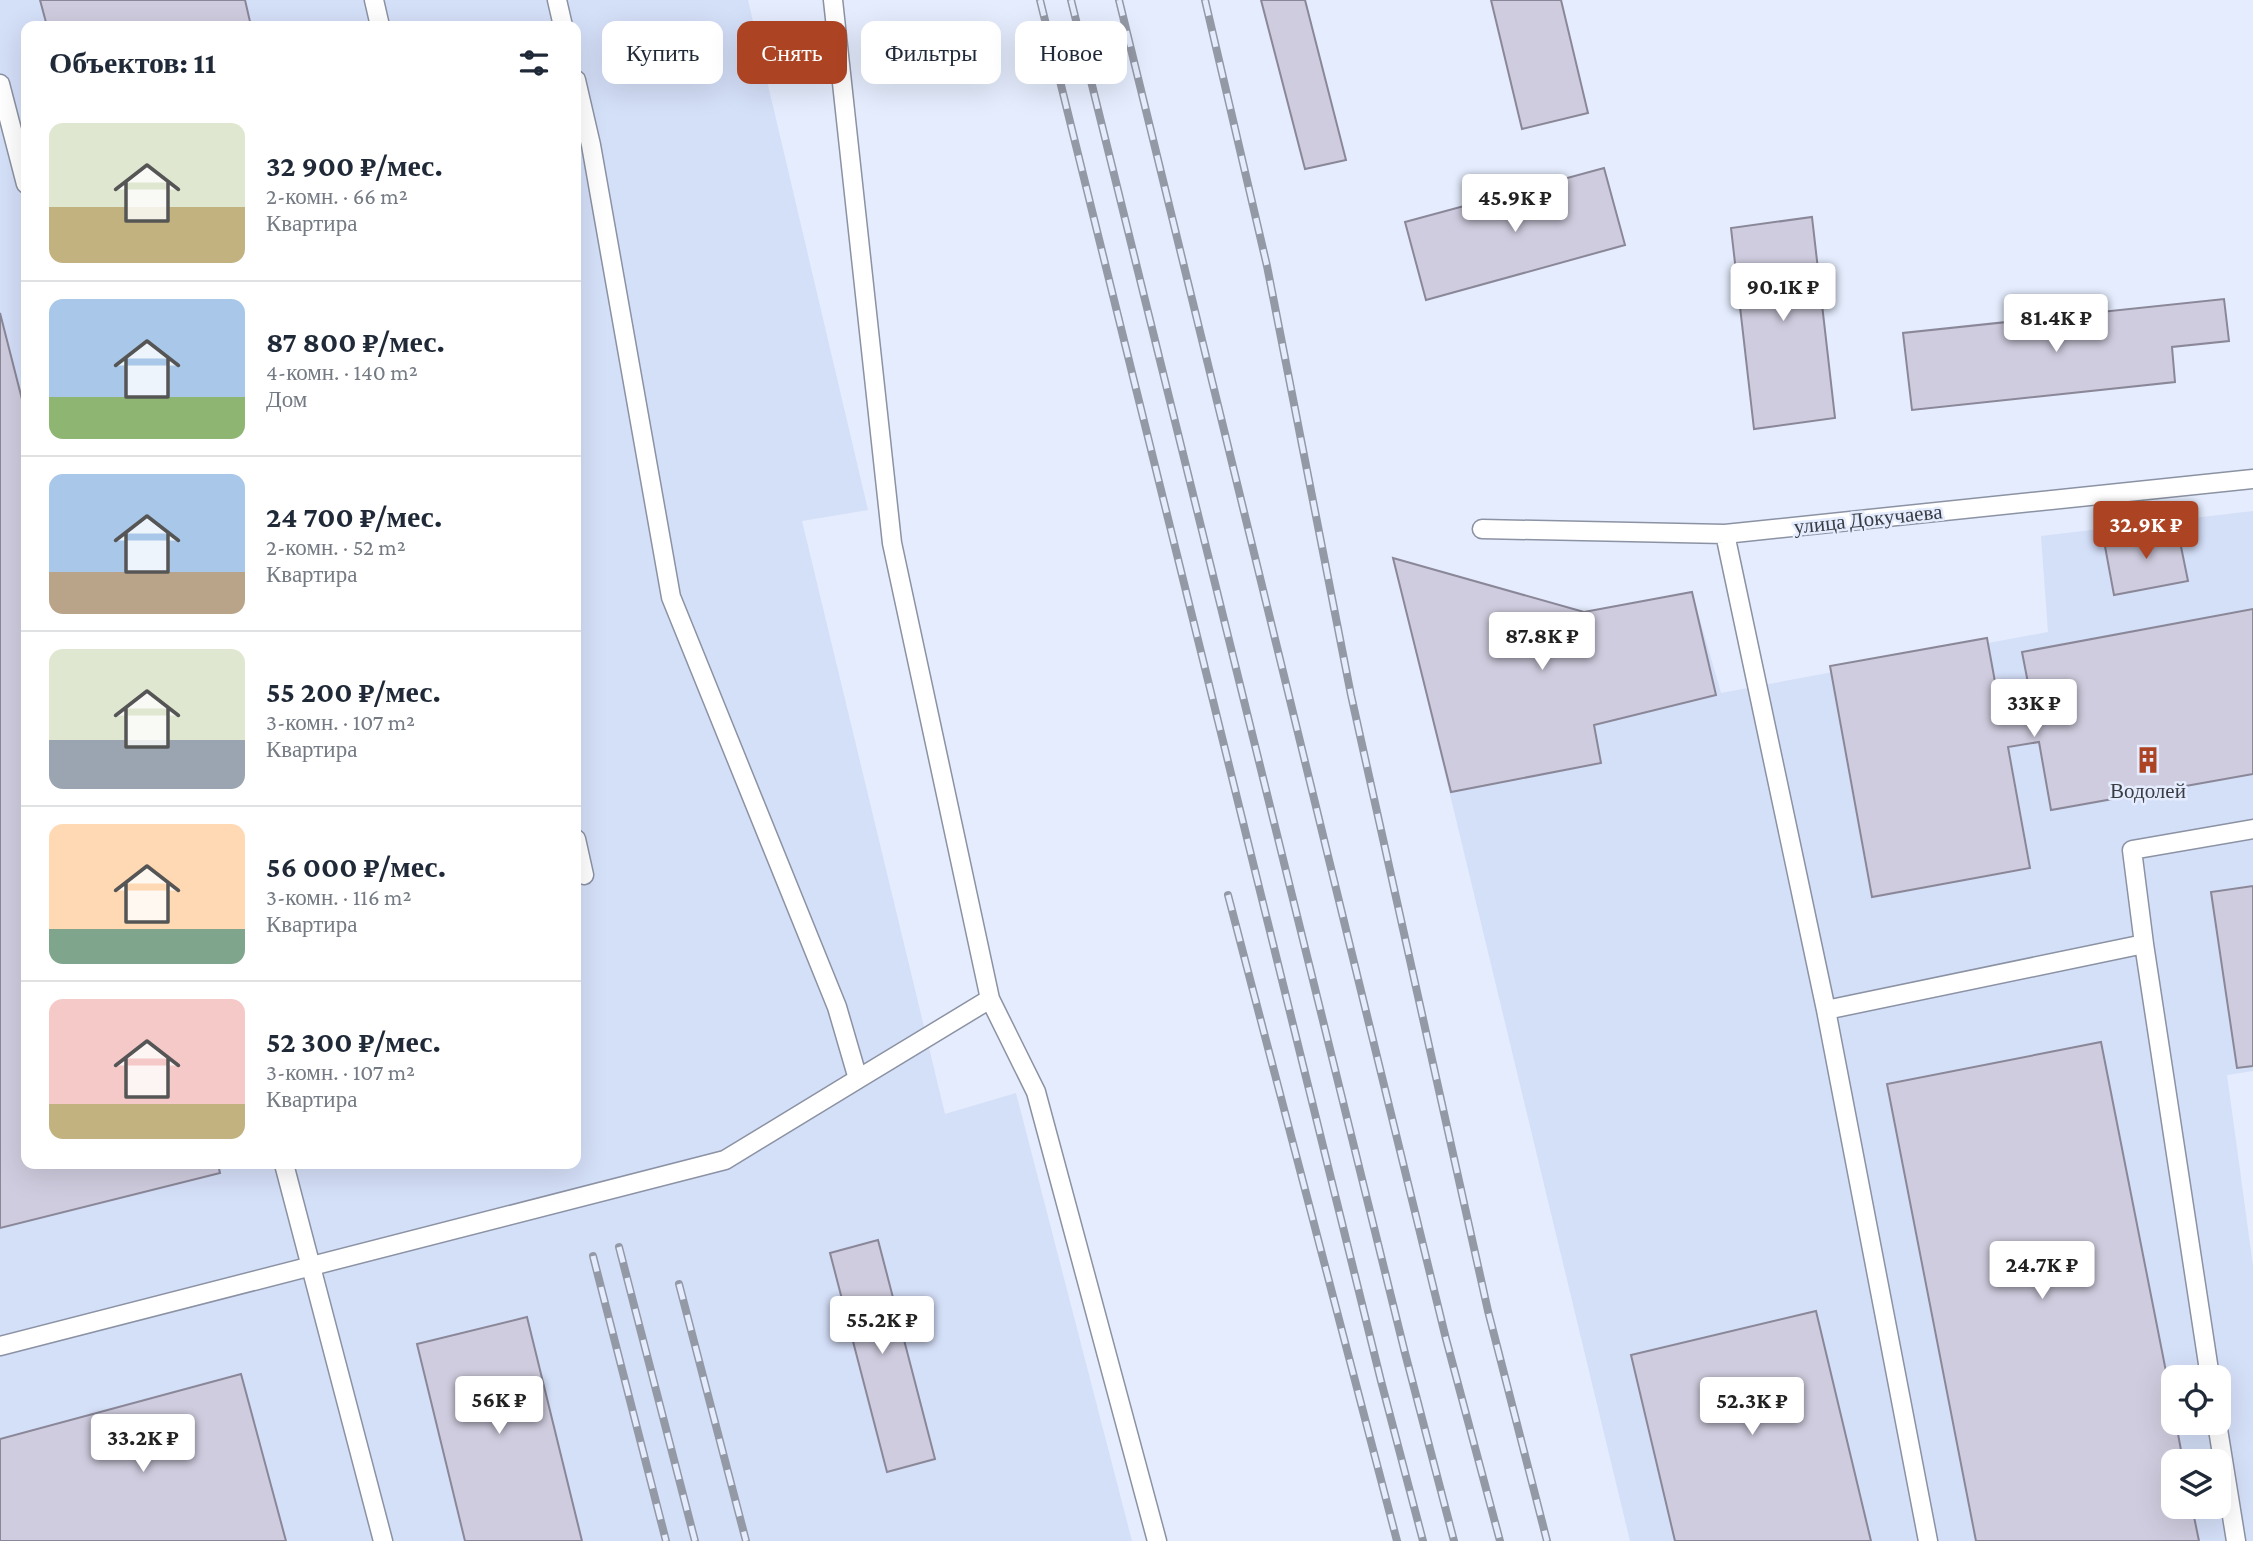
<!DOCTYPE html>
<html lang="ru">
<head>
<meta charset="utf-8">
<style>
	body { margin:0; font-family:"Crimson Pro",serif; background:#f2f2f3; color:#1f2937; height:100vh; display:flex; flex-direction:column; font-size:26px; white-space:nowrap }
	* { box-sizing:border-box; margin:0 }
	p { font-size:23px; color:#747a83 }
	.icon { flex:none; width:38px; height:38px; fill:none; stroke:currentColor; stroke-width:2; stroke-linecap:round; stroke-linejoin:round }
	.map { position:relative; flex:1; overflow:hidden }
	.drawer { position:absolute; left:21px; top:21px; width:560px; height:1148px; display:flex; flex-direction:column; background:#fff; border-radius:14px; box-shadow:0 7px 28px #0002 }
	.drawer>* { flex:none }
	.banner { position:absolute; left:602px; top:21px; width:665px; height:63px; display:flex; gap:14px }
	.fabs { position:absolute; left:2161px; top:1365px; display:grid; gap:14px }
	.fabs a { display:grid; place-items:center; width:70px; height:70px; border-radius:14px; background:#fff; box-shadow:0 7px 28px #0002; font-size:35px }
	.price { position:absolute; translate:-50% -60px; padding:0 16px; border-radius:7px; background:#fff; color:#222; font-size:23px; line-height:46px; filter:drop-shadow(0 2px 4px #0008) }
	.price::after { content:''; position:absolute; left:50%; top:42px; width:21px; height:16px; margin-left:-10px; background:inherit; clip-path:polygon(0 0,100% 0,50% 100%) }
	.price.selected { background:#ac4424; color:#fff }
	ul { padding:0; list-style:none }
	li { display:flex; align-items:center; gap:21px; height:175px; padding:0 28px }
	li+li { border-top:2px solid #e0e1e3 }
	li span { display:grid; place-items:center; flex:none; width:196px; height:140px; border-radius:14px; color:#555 }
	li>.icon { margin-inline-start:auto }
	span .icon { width:84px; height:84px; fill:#fffc; stroke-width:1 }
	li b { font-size:30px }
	h2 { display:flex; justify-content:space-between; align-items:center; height:84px; padding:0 28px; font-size:30px }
	.tag { padding:0 24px; border-radius:14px; background:#fff; box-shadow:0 7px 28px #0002; font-size:24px; line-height:63px }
	.tag.selected { background:#ac4424; color:#fff }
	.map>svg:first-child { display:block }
</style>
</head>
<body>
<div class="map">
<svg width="2253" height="1541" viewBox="0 0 2253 1541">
	<rect width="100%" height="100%" fill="#e4ecfd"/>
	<path fill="#d4dff8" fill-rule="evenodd" d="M0,0H748L868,510L802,521L945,1114L1016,1093L1132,1541H0ZM26,26H576V1164H26Z
		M2253,511V1071L2227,1075L2253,1266V1541H1630L1393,558L1584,612L1692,592L1721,693L2048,632L2041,536ZM2174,1377H2219V1423H2174ZM2174,1461H2219V1507H2174Z"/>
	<path fill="#cfccdf" stroke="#8a8798" stroke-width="2" d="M40,0H245L251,26H47Z
		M1261,0H1305L1346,160L1305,169Z
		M1491,0H1561L1588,113L1522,129Z
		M1604,168L1625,245L1426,300L1405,222Z
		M1812,217L1835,418L1754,429L1731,228Z
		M2224,299L2229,341L2172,347L2175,382L1912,410L1903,333Z
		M0,313L26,415V1164H218L220,1173L0,1228Z
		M2177,527L2188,581L2114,595L2104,541Z
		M1393,558L1584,612L1692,592L1716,695L1594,725L1601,763L1451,792Z
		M2253,609V774L2051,810L2039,742L2008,747L2030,868L1872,897L1830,666L1987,638L2002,720L2034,714L2022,652Z
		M2253,886V1066L2237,1068L2211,892Z
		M2101,1042L2174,1412V1423H2176L2183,1461H2174V1507H2192L2199,1541H1976L1887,1084Z
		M878,1240L935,1459L887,1472L830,1253Z
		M1816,1311L1871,1541H1675L1631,1355Z
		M527,1317L582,1541H465L417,1344Z
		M241,1374L286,1541H0V1439Z"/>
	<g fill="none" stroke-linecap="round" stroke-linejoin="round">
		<defs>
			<path id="service" d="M374,0L380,26
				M557,0L563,26
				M833,0L892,543L990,999L1036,1092L1157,1541
				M0,84L26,184
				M1482,529L1725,534L2253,479
				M1725,534L1826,1010L1928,1541
				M576,839L584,875
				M2144,944L2210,1377
				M1826,1010L2144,944L2132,850L2253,829
				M858,1079L990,999
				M284,1164L383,1541
				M0,1346L725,1160L858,1079L837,1007L671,597L591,145L576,80
				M2217,1423L2236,1541"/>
		</defs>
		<use href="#service" stroke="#8b92a3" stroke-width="21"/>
		<use href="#service" stroke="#fff" stroke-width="18"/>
		<defs>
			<path id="rail" d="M1040,0L1381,1381L1423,1541
				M1071,0L1405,1353L1454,1541
				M1119,0L1446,1339L1500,1541
				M1205,0L1267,266L1351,695L1488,1311L1547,1541
				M1228,895L1397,1541
				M619,1247L695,1541
				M593,1256L666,1541
				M679,1284L746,1541"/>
		</defs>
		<use href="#rail" stroke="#9499a6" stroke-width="8"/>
		<use href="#rail" stroke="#e4ecfd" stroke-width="5" stroke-dasharray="16" stroke-linecap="butt"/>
	</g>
	<defs>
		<symbol id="building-bare" viewBox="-9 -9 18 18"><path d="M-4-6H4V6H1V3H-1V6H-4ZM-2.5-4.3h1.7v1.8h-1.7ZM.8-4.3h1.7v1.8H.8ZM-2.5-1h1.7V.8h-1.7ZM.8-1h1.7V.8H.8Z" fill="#ac4424" stroke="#e4ecfd" stroke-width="2.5" paint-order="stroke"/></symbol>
	</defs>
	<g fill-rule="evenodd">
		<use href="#building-bare" x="2129" y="741" width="38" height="38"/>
	</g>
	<g text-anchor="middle" stroke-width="5" stroke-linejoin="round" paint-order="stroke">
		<g font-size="21" fill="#393c43" stroke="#e4ecfd">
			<text transform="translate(1868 519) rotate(-6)" y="7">улица Докучаева</text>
		</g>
		<g font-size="21" fill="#393c43" stroke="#e4ecfd">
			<text x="2148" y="798">Водолей</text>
		</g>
	</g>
</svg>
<div class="fabs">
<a><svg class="icon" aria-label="locate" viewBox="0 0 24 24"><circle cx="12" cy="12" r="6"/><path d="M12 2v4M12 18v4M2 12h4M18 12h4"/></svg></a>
<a><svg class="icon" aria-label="layers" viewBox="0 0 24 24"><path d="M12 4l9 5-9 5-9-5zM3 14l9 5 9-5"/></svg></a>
</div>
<b class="price" style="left:1515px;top:234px">45.9K ₽</b>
<b class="price" style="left:1783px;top:323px">90.1K ₽</b>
<b class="price" style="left:2056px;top:354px">81.4K ₽</b>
<b class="price selected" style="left:2146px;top:561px">32.9K ₽</b>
<b class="price" style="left:1542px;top:672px">87.8K ₽</b>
<b class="price" style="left:2034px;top:739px">33K ₽</b>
<b class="price" style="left:2042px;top:1301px">24.7K ₽</b>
<b class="price" style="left:882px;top:1356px">55.2K ₽</b>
<b class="price" style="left:499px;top:1436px">56K ₽</b>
<b class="price" style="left:1752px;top:1437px">52.3K ₽</b>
<b class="price" style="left:143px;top:1474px">33.2K ₽</b>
<div class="banner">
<a class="tag">Купить</a>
<a class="tag selected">Снять</a>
<a class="tag">Фильтры</a>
<a class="tag">Новое</a>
</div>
<section class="drawer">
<h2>Объектов: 11<svg class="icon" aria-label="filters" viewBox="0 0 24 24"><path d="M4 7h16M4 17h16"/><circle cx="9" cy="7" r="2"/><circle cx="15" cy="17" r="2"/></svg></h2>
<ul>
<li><span style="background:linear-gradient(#dfe7d0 60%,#c2b280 0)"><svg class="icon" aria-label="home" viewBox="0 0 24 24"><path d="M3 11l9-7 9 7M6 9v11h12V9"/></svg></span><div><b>32 900 ₽/мес.</b><p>2-комн. · 66 m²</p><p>Квартира</p></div></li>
<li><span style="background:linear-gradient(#a9c7e8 70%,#8fb573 0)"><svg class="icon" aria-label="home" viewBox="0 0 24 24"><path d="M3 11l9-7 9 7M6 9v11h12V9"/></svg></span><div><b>87 800 ₽/мес.</b><p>4-комн. · 140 m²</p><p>Дом</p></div></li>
<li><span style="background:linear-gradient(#a9c7e8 70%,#b9a48a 0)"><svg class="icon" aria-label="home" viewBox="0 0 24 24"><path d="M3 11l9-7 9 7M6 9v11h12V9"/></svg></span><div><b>24 700 ₽/мес.</b><p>2-комн. · 52 m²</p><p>Квартира</p></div></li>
<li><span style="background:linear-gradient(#dfe7d0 65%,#9aa5b1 0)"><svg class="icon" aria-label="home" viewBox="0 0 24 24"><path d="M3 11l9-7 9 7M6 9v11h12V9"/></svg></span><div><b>55 200 ₽/мес.</b><p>3-комн. · 107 m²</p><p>Квартира</p></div></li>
<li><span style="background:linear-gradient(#ffd9b3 75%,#7fa58c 0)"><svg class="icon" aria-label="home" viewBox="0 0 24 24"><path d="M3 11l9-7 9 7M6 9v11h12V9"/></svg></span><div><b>56 000 ₽/мес.</b><p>3-комн. · 116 m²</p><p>Квартира</p></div></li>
<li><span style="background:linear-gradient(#f6c9c9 75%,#c2b280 0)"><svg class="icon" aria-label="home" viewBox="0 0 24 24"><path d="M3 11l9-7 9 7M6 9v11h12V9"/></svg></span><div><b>52 300 ₽/мес.</b><p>3-комн. · 107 m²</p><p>Квартира</p></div></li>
</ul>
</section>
</div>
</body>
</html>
